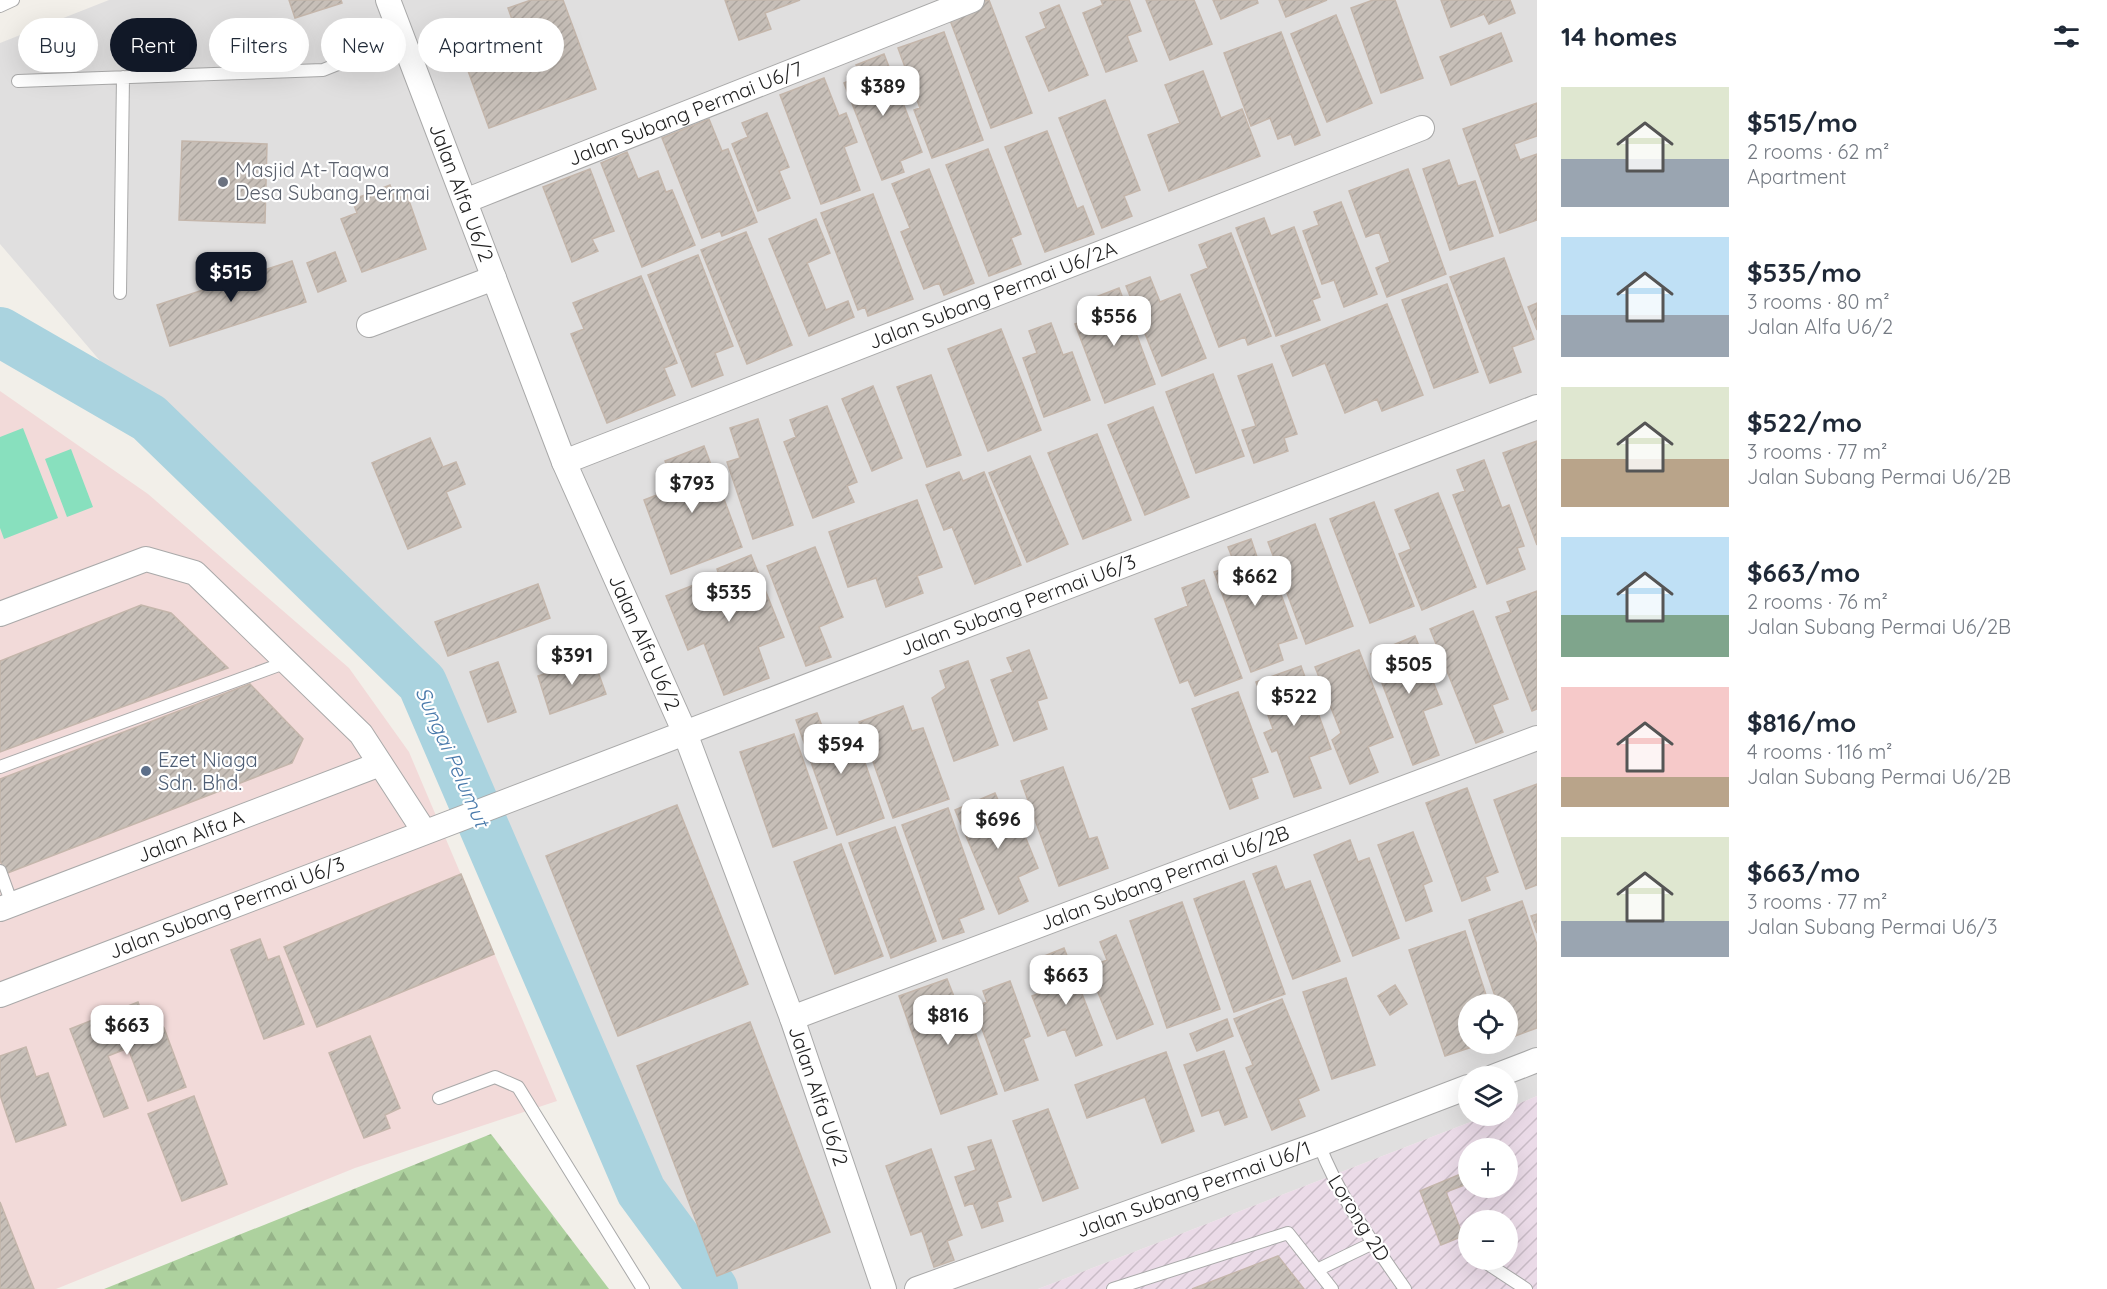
<!DOCTYPE html>
<html lang="en">
<head>
<meta charset="utf-8">
<style>
	body { margin:0; font-family:Quicksand,sans-serif; background:#f2f2f3; color:#1f2937; height:100vh; display:flex; flex-direction:column; font-size:22px; white-space:nowrap }
	* { box-sizing:border-box; margin:0 }
	p { font-size:20px; color:#747a83 }
	.icon { flex:none; width:33px; height:33px; fill:none; stroke:currentColor; stroke-width:2; stroke-linecap:round; stroke-linejoin:round }
	.map { position:relative; flex:1; overflow:hidden }
	.panel { display:flex; flex-direction:column; background:#fff; width:570px }
	.panel>* { flex:none }
	.guide { position:absolute; left:18px; top:18px; width:570px; height:54px; display:flex; gap:12px }
	.buttons { position:absolute; left:1458px; top:994px; display:grid; gap:12px }
	.buttons a { display:grid; place-items:center; width:60px; height:60px; border-radius:50%; background:#fff; box-shadow:0 6px 24px #0002; font-size:30px }
	.price { position:absolute; translate:-50% -51px; padding:0 14px; border-radius:12px; background:#fff; color:#222; font-size:20px; line-height:39px; filter:drop-shadow(0 2px 3px #0008) }
	.price::after { content:''; position:absolute; left:50%; top:36px; width:18px; height:14px; margin-left:-9px; background:inherit; clip-path:polygon(0 0,100% 0,50% 100%) }
	.price.current { background:#111827; color:#fff }
	ul { padding:0; list-style:none }
	li { display:flex; align-items:center; gap:18px; height:150px; padding:0 24px }
	li span { display:grid; place-items:center; flex:none; width:168px; height:120px; border-radius:0px; color:#555 }
	li>.icon { margin-inline-start:auto }
	span .icon { width:72px; height:72px; fill:#fffc; stroke-width:1 }
	li b { font-size:26px }
	h2 { display:flex; justify-content:space-between; align-items:center; height:72px; padding:0 24px; font-size:26px }
	.tag { padding:0 21px; border-radius:27px; background:#fff; box-shadow:0 6px 24px #0002; font-size:21px; line-height:54px }
	.tag.current { background:#111827; color:#fff }
	main { display:flex; flex:1; min-height:0 }
	.map>svg:first-child { display:block }
</style>
</head>
<body>
<main>
<div class="map">
<svg width="1537" height="1289" viewBox="0 0 1537 1289">
	<defs>
		<pattern id="industrial-furrows" width="10" height="10" patternUnits="userSpaceOnUse" patternTransform="scale(1.5)"><rect width="10" height="10" fill="#ebdbe8"/><path d="M-1 1l2-2M0 10L10 0M9 11l2-2" fill="none" stroke="#c9bcc7"/></pattern>
		<pattern id="forest-firs" width="22" height="20" patternUnits="userSpaceOnUse" patternTransform="scale(1.5)"><rect width="22" height="20" fill="#add19e"/><path d="M5 1l3.5 6h-7zM16 11l3.5 6h-7z" fill="#95b388"/></pattern>
		<pattern id="building-hatch" width="6" height="6" patternUnits="userSpaceOnUse" patternTransform="scale(1.5)"><rect width="6" height="6" fill="#c7bfb8"/><path d="M-1 1l2-2M0 6l6-6M5 7l2-2" fill="none" stroke="#aba49e"/></pattern>
	</defs>
	<rect width="100%" height="100%" fill="#f2efe9"/>
	<path fill="#e0dfdf" fill-rule="evenodd" d="M109,0H1537V1096L1508,1108V1077H1468V1116H1486L1038,1289H716L598,1090L446,740L281,546L149,418L0,244V43ZM1468,1005H1508V1044H1468Z"/>
	<path fill="#f2dad9" d="M0,391L148,494L349,668L409,752L557,1101L355,1168L56,1289H0Z"/>
	<path fill="url(#industrial-furrows)" fill-rule="evenodd" d="M1537,1096V1289H1038L1486,1116H1508V1108ZM1468,1149H1508V1188H1468ZM1468,1221H1508V1260H1468Z"/>
	<path fill="url(#forest-firs)" d="M491,1134L609,1289H104Z"/>
	<path fill="#88e0be" d="M23,428L58,518L4,539L0,528V437Z
		M71,449L93,507L67,517L45,459Z"/>
	<g fill="none" stroke-linecap="round" stroke-linejoin="round">
		<path stroke="#aad3df" stroke-width="50" d="M0,332L149,418L422,683L641,1191L713,1289"/>
	</g>
	<path fill="url(#building-hatch)" stroke="#c4b6ab" stroke-width="1.5" d="M289,0H341L342,3L295,18Z
		M531,0H563L596,89L489,128L460,49L515,28L508,8Z
		M725,0H800L765,13L771,29L739,40Z
		M987,0H989L1032,113L991,128L948,15Z
		M1101,0H1129L1141,31L1127,36L1137,61L1106,72L1083,13L1103,5Z
		M1146,0H1194L1212,44L1170,60Z
		M1213,0H1257L1258,3L1221,19Z
		M1279,0H1327L1286,17Z
		M1373,0H1395L1423,78L1381,93L1351,8Z
		M1441,0H1510L1515,13L1489,24L1484,14L1451,27Z
		M1059,5L1088,75L1049,91L1026,37L1046,28L1040,13Z
		M1336,15L1372,103L1327,122L1291,34Z
		M944,32L983,140L932,158L914,110L920,108L898,48Z
		M1281,32L1320,135L1295,145L1291,134L1278,139L1270,118L1251,126L1224,53Z
		M1501,33L1512,61L1451,85L1440,57Z
		M884,54L922,152L900,161L904,172L882,180L844,83L861,76L856,65Z
		M1203,71L1221,118L1242,109L1260,156L1169,191L1148,135L1180,123L1165,85Z
		M824,78L839,116L846,113L857,142L844,147L860,190L821,204L780,95Z
		M1105,100L1140,190L1124,196L1132,216L1102,228L1059,118Z
		M1537,103V136L1514,144L1520,160L1537,154V220L1500,233L1463,129Z
		M767,113L789,167L779,171L790,198L758,211L732,144L748,137L742,123Z
		M709,119L722,151L728,149L757,222L722,236L720,231L702,238L662,138Z
		M1047,131L1077,209L1083,206L1094,234L1045,252L1005,147Z
		M182,141L267,144L265,223L179,220Z
		M988,149L1021,234L1011,238L1021,264L989,276L946,165Z
		M627,152L638,179L658,171L666,192L672,190L695,245L642,267L601,163Z
		M1449,160L1458,186L1475,181L1493,236L1450,250L1423,169Z
		M590,169L614,231L592,239L598,251L572,262L543,187Z
		M929,169L974,283L944,295L939,283L924,289L901,232L910,228L892,184Z
		M1408,169L1446,274L1387,297L1376,268L1390,262L1379,232L1366,237L1349,191Z
		M390,185L395,199L407,195L426,249L362,272L341,219L357,213L352,200Z
		M873,194L913,299L868,316L865,307L858,310L821,213Z
		M1341,202L1377,294L1344,307L1334,280L1322,284L1303,231L1319,225L1314,212Z
		M1264,218L1271,236L1294,227L1320,297L1312,300L1320,320L1276,336L1236,228Z
		M816,219L830,253L807,263L826,310L848,301L854,317L809,336L769,239Z
		M746,232L792,345L747,364L701,250Z
		M1231,233L1271,336L1248,345L1245,337L1219,347L1191,275L1208,268L1199,245Z
		M335,252L346,281L318,292L307,263Z
		M698,255L733,346L715,353L723,375L692,387L648,275Z
		M1504,258L1534,339L1512,347L1521,372L1490,383L1450,277Z
		M292,261L306,302L170,346L157,305Z
		M641,276L677,363L664,368L675,395L607,423L571,334L584,329L573,303Z
		M1150,277L1160,302L1180,294L1206,358L1162,376L1126,286Z
		M1447,284L1478,372L1434,388L1402,300Z
		M1119,288L1155,384L1105,403L1075,324L1090,319L1083,302Z
		M1537,303V330L1528,307Z
		M1387,304L1423,395L1382,411L1377,399L1345,413L1325,363L1293,376L1281,346Z
		M1051,323L1063,355L1072,352L1090,400L1044,417L1023,358L1037,353L1029,331Z
		M1001,329L1041,430L988,451L948,349Z
		M1272,364L1297,434L1284,438L1288,451L1254,463L1242,430L1256,426L1238,376Z
		M1213,374L1244,456L1196,473L1166,392Z
		M931,375L961,455L927,467L897,387Z
		M873,386L902,458L872,471L842,399Z
		M827,406L857,482L847,486L854,502L813,518L784,442L796,437L790,420Z
		M1153,407L1189,497L1145,515L1108,425Z
		M758,419L793,525L753,539L727,462L740,458L730,428Z
		M1097,434L1131,520L1083,539L1048,453Z
		M430,438L443,467L456,462L465,484L446,492L461,527L408,549L372,463Z
		M1537,441V545L1503,453Z
		M704,446L742,547L671,574L644,500L675,488L665,461Z
		M1030,456L1068,544L1027,562L989,473Z
		M1484,460L1502,508L1509,505L1524,546L1517,548L1525,569L1487,584L1453,495L1465,491L1457,470Z
		M959,472L963,481L984,472L1021,565L975,584L952,527L944,530L926,485Z
		M1438,493L1476,587L1422,610L1399,554L1411,549L1395,510Z
		M917,500L942,567L917,576L923,593L886,607L876,578L848,587L829,532Z
		M1374,502L1414,606L1370,623L1330,519Z
		M1315,524L1353,626L1306,644L1268,542Z
		M1251,539L1260,566L1269,562L1297,638L1278,644L1283,660L1251,672L1214,572L1235,565L1228,547Z
		M815,547L843,617L819,627L831,657L806,666L767,566Z
		M751,555L784,637L758,647L769,678L724,695L704,643L688,650L666,596L719,575L717,569Z
		M1204,580L1242,678L1195,696L1188,680L1180,683L1155,619L1188,606L1182,588Z
		M538,584L550,618L448,656L435,622Z
		M1537,591V709L1532,711L1496,617L1511,612L1507,602Z
		M141,605L171,613L228,668L0,752V661Z
		M1473,611L1508,699L1492,705L1503,732L1476,743L1430,629Z
		M1415,636L1442,704L1423,711L1439,755L1413,765L1371,654Z
		M1029,650L1047,698L1037,701L1047,729L1014,741L991,680L1013,672L1007,658Z
		M1359,650L1393,737L1368,747L1378,772L1350,784L1332,740L1341,733L1315,667Z
		M593,658L606,694L550,714L538,676Z
		M968,661L998,745L954,761L932,698L946,688L940,671Z
		M498,662L516,712L488,722L470,672Z
		M1301,666L1331,749L1309,757L1321,788L1294,797L1277,750L1272,752L1264,733L1273,729L1256,682Z
		M250,684L303,739L292,763L5,874L0,860V779Z
		M1238,692L1268,772L1251,778L1258,798L1230,809L1192,709Z
		M903,706L912,731L923,728L949,799L893,818L859,722Z
		M817,713L825,734L852,725L884,818L837,835L796,720Z
		M794,734L827,828L773,847L740,752Z
		M1063,767L1089,839L1097,837L1108,868L1059,886L1021,781Z
		M1537,784V885L1526,889L1494,800Z
		M1467,788L1498,872L1485,877L1490,890L1462,901L1426,803Z
		M995,793L1008,823L1018,819L1038,868L1018,877L1028,901L999,914L955,810Z
		M677,805L748,984L618,1036L546,856Z
		M948,808L984,909L959,919L964,932L943,939L902,825Z
		M895,827L936,941L891,958L849,843Z
		M1413,832L1432,881L1423,885L1432,911L1406,921L1378,845Z
		M1350,840L1358,862L1369,858L1399,938L1353,956L1314,855Z
		M841,844L883,956L835,974L794,862Z
		M1276,866L1285,890L1310,881L1340,961L1293,979L1253,874Z
		M461,874L494,954L317,1027L284,947Z
		M1244,881L1285,994L1234,1012L1194,899Z
		M1522,901L1537,945V1028L1510,1038L1508,1031V1005H1498L1469,920Z
		M1182,902L1220,1009L1167,1028L1130,921Z
		M1537,914V933L1531,916Z
		M1465,931L1488,1001L1476,1005H1468V1044H1481L1445,1056L1409,950Z
		M1116,935L1153,1024L1117,1039L1088,968L1107,960L1100,942Z
		M260,939L268,960L279,956L304,1024L264,1039L231,950Z
		M1064,948L1102,1045L1076,1056L1065,1029L1048,1036L1032,996L1054,988L1042,957Z
		M1346,978L1375,1065L1332,1079L1303,992Z
		M947,979L955,999L962,996L997,1094L941,1114L899,996Z
		M1010,981L1030,1036L1023,1039L1038,1080L1005,1091L974,1007L987,1002L983,991Z
		M1395,985L1407,1004L1390,1015L1378,996Z
		M1282,999L1319,1090L1298,1099L1305,1116L1272,1130L1246,1068L1253,1065L1234,1019Z
		M138,1002L144,1019L152,1018L159,1022L164,1028L186,1087L148,1101L128,1048L108,1056L128,1108L104,1117L70,1029Z
		M1227,1019L1233,1036L1197,1051L1190,1034Z
		M750,1022L830,1232L717,1276L637,1066Z
		M370,1036L400,1108L385,1115L390,1128L364,1138L329,1053Z
		M26,1047L36,1077L48,1073L66,1125L16,1142L0,1095V1056Z
		M1224,1051L1247,1117L1225,1125L1219,1110L1202,1116L1184,1065Z
		M1166,1052L1194,1131L1162,1143L1145,1097L1087,1118L1075,1085Z
		M194,1096L227,1184L182,1201L148,1114Z
		M1048,1109L1078,1188L1043,1201L1013,1121Z
		M991,1140L1011,1197L997,1202L1003,1221L982,1228L973,1203L965,1206L955,1177L976,1170L968,1147Z
		M931,1149L962,1235L947,1241L954,1260L934,1267L922,1231L911,1235L886,1166Z
		M1463,1173L1467,1184L1446,1192L1463,1236L1441,1245L1420,1191Z
		M0,1202L34,1289H0Z
		M1278,1256L1304,1289H1192Z"/>
	<g fill="none" stroke-linecap="round" stroke-linejoin="round">
		<defs>
			<path id="lane" d="M0,6L13,0
				M18,81L323,70L403,38
				M120,293L123,77
				M0,767L287,662
				M0,871L12,904
				M439,1098L495,1077L518,1087L643,1289
				M1319,1144C1339,1197 1373,1243 1405,1289
				M1482,1260L1526,1289
				M1317,1270L1373,1243
				M1113,1289L1288,1233L1332,1289"/>
			<g id="street">
				<path id="s1" d="M388,0L564,462L685,733L792,1018L884,1289"/>
				<path id="s2" d="M465,201L972,0"/>
				<path d="M369,325L494,278"/>
				<path id="s3" d="M564,462L1422,128"/>
				<path d="M0,614L146,559L195,573L361,734L424,831"/>
				<path id="s4" d="M0,909L380,764"/>
				<path id="s5" d="M0,995C512,797 1025,603 1537,407"/>
				<path id="s6" d="M792,1018L1537,738"/>
				<path d="M1493,1077L1537,1060"/>
				<path id="s7" d="M917,1289L1319,1144L1468,1087"/>
			</g>
		</defs>
		<use href="#lane" stroke="#a9a9a9" stroke-width="14"/>
		<use href="#street" stroke="#a9a9a9" stroke-width="26"/>
		<use href="#lane" stroke="#fff" stroke-width="12"/>
		<use href="#street" stroke="#fff" stroke-width="24"/>
	</g>
	<circle fill="#6b7280" stroke="#fff" stroke-width="2" cx="223" cy="182" r="6"/>
	<circle fill="#5c6f8a" stroke="#fff" stroke-width="2" cx="146" cy="771" r="6"/>
	<g text-anchor="middle" stroke-width="4.5" stroke-linejoin="round" paint-order="stroke">
		<g font-size="20" fill="#222" stroke="#fff">
			<text dy="7" stroke="none"><textPath href="#s2" startOffset="237">Jalan Subang Permai U6/7</textPath></text>
			<text dy="7" stroke="none"><textPath href="#s1" startOffset="206">Jalan Alfa U6/2</textPath></text>
			<text dy="7" stroke="none"><textPath href="#s3" startOffset="460">Jalan Subang Permai U6/2A</textPath></text>
			<text dy="7" stroke="none"><textPath href="#s5" startOffset="1090">Jalan Subang Permai U6/3</textPath></text>
			<text dy="7" stroke="none"><textPath href="#s1" startOffset="692">Jalan Alfa U6/2</textPath></text>
			<text dy="7" stroke="none"><textPath href="#s4" startOffset="204">Jalan Alfa A</textPath></text>
			<text dy="7" stroke="none"><textPath href="#s6" startOffset="398">Jalan Subang Permai U6/2B</textPath></text>
			<text dy="7" stroke="none"><textPath href="#s5" startOffset="243">Jalan Subang Permai U6/3</textPath></text>
			<text dy="7" stroke="none"><textPath href="#s1" startOffset="1178">Jalan Alfa U6/2</textPath></text>
			<text dy="7" stroke="none"><textPath href="#s7" startOffset="294">Jalan Subang Permai U6/1</textPath></text>
			<text transform="translate(1359 1218) rotate(58)" y="7">Lorong 2D</text>
		</g>
		<g font-size="20" fill="#5b616d" stroke="#fff" text-anchor="start">
			<text x="235" y="177">Masjid At-Taqwa<tspan x="235" dy="23">Desa Subang Permai</tspan></text>
		</g>
		<g font-size="20" fill="#4e5e75" stroke="#fff" text-anchor="start">
			<text x="158" y="767">Ezet Niaga<tspan x="158" dy="23">Sdn. Bhd.</tspan></text>
		</g>
		<g font-size="21" font-style="italic" fill="#4a7aab" stroke="#fff">
			<text transform="translate(452 757) rotate(66)" y="7">Sungai Pelumut</text>
		</g>
	</g>
</svg>
<div class="buttons">
<a><svg class="icon" aria-label="locate" viewBox="0 0 24 24"><circle cx="12" cy="12" r="6"/><path d="M12 2v4M12 18v4M2 12h4M18 12h4"/></svg></a>
<a><svg class="icon" aria-label="layers" viewBox="0 0 24 24"><path d="M12 4l9 5-9 5-9-5zM3 14l9 5 9-5"/></svg></a>
<a>+</a>
<a>−</a>
</div>
<b class="price" style="left:883px;top:117px">$389</b>
<b class="price current" style="left:231px;top:303px">$515</b>
<b class="price" style="left:1114px;top:347px">$556</b>
<b class="price" style="left:692px;top:514px">$793</b>
<b class="price" style="left:1255px;top:607px">$662</b>
<b class="price" style="left:729px;top:623px">$535</b>
<b class="price" style="left:572px;top:686px">$391</b>
<b class="price" style="left:1409px;top:695px">$505</b>
<b class="price" style="left:1294px;top:727px">$522</b>
<b class="price" style="left:841px;top:775px">$594</b>
<b class="price" style="left:998px;top:850px">$696</b>
<b class="price" style="left:1066px;top:1006px">$663</b>
<b class="price" style="left:948px;top:1046px">$816</b>
<b class="price" style="left:127px;top:1056px">$663</b>
<div class="guide">
<a class="tag">Buy</a>
<a class="tag current">Rent</a>
<a class="tag">Filters</a>
<a class="tag">New</a>
<a class="tag">Apartment</a>
</div>
</div>
<section class="panel">
<h2>14 homes<svg class="icon" aria-label="filters" viewBox="0 0 24 24"><path d="M4 7h16M4 17h16"/><circle cx="9" cy="7" r="2"/><circle cx="15" cy="17" r="2"/></svg></h2>
<ul>
<li><span style="background:linear-gradient(#dfe7d0 60%,#9aa5b1 0)"><svg class="icon" aria-label="home" viewBox="0 0 24 24"><path d="M3 11l9-7 9 7M6 9v11h12V9"/></svg></span><div><b>$515/mo</b><p>2 rooms · 62 m²</p><p>Apartment</p></div></li>
<li><span style="background:linear-gradient(#bfe0f5 65%,#9aa5b1 0)"><svg class="icon" aria-label="home" viewBox="0 0 24 24"><path d="M3 11l9-7 9 7M6 9v11h12V9"/></svg></span><div><b>$535/mo</b><p>3 rooms · 80 m²</p><p>Jalan Alfa U6/2</p></div></li>
<li><span style="background:linear-gradient(#dfe7d0 60%,#b9a48a 0)"><svg class="icon" aria-label="home" viewBox="0 0 24 24"><path d="M3 11l9-7 9 7M6 9v11h12V9"/></svg></span><div><b>$522/mo</b><p>3 rooms · 77 m²</p><p>Jalan Subang Permai U6/2B</p></div></li>
<li><span style="background:linear-gradient(#bfe0f5 65%,#7fa58c 0)"><svg class="icon" aria-label="home" viewBox="0 0 24 24"><path d="M3 11l9-7 9 7M6 9v11h12V9"/></svg></span><div><b>$663/mo</b><p>2 rooms · 76 m²</p><p>Jalan Subang Permai U6/2B</p></div></li>
<li><span style="background:linear-gradient(#f6c9c9 75%,#b9a48a 0)"><svg class="icon" aria-label="home" viewBox="0 0 24 24"><path d="M3 11l9-7 9 7M6 9v11h12V9"/></svg></span><div><b>$816/mo</b><p>4 rooms · 116 m²</p><p>Jalan Subang Permai U6/2B</p></div></li>
<li><span style="background:linear-gradient(#dfe7d0 70%,#9aa5b1 0)"><svg class="icon" aria-label="home" viewBox="0 0 24 24"><path d="M3 11l9-7 9 7M6 9v11h12V9"/></svg></span><div><b>$663/mo</b><p>3 rooms · 77 m²</p><p>Jalan Subang Permai U6/3</p></div></li>
</ul>
</section>
</main>
</body>
</html>
